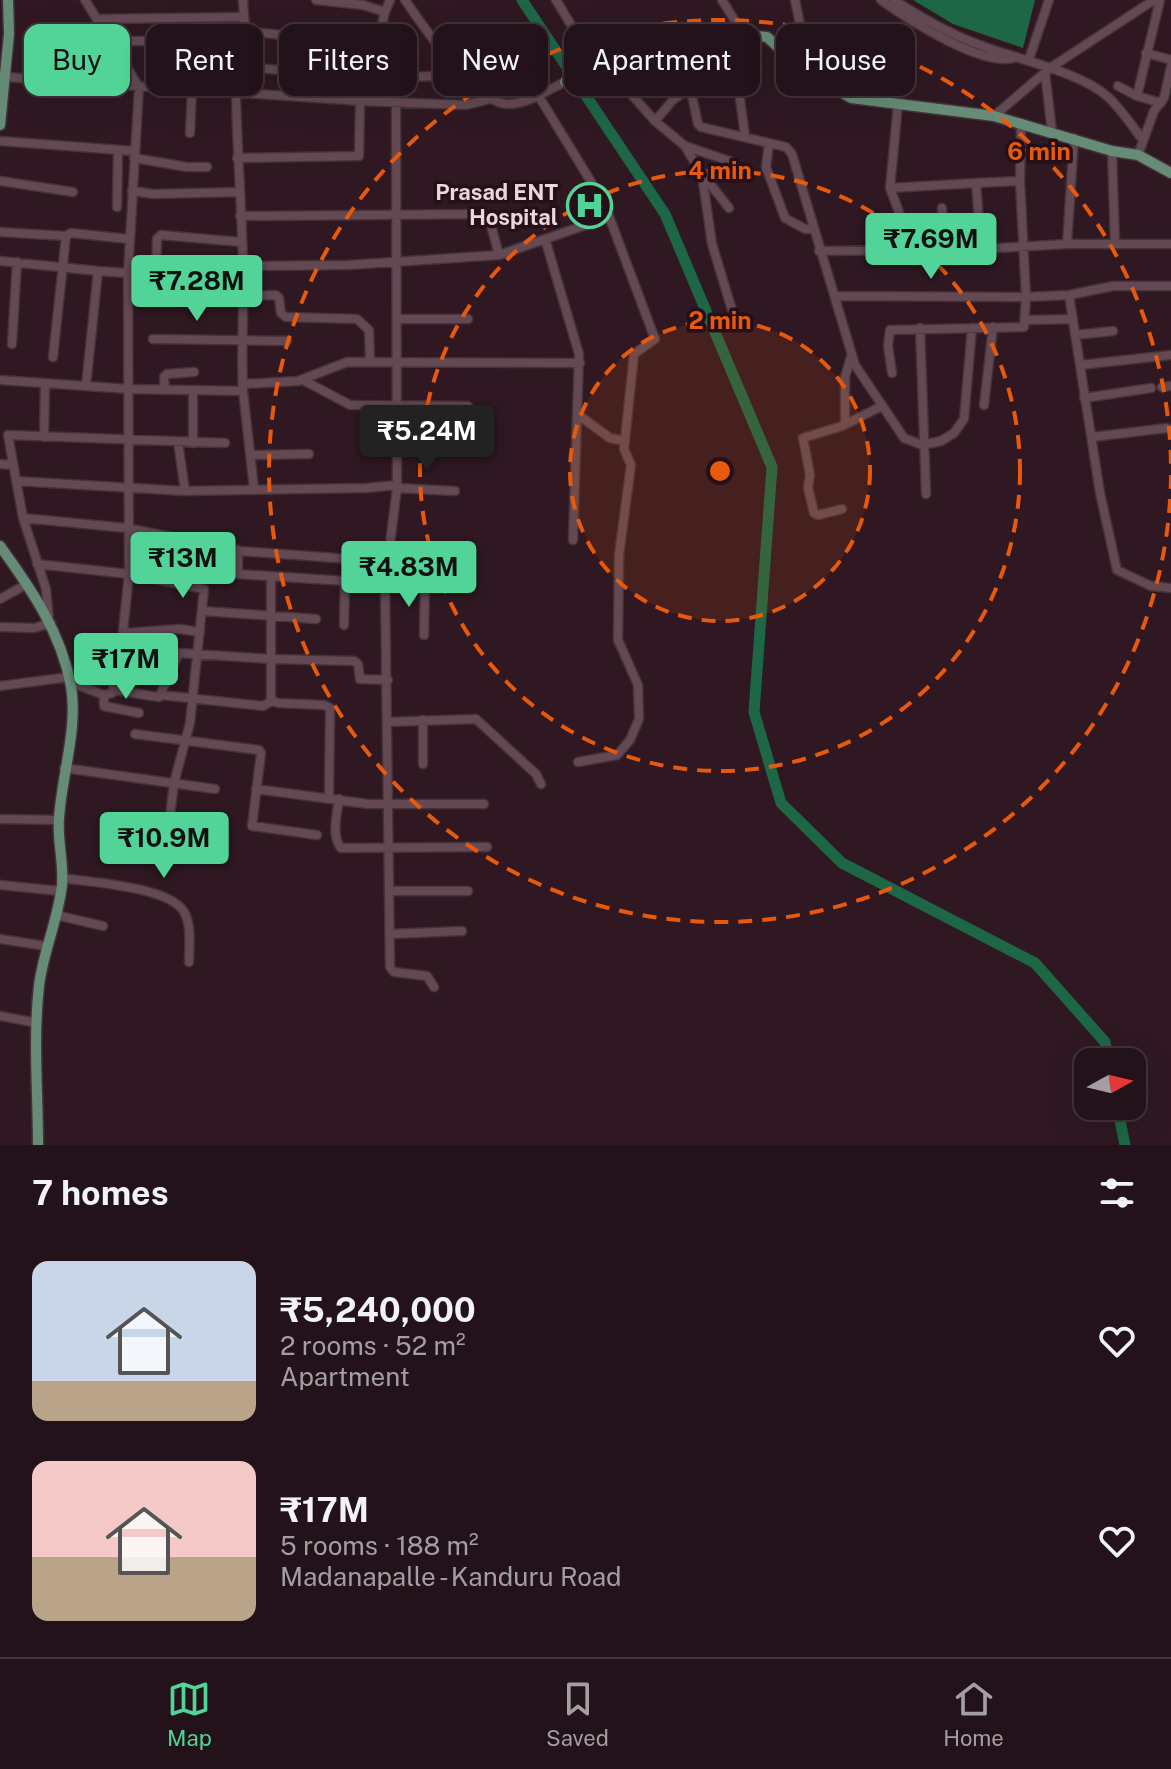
<!DOCTYPE html>
<html lang="en">
<head>
<meta charset="utf-8">
<style>
	body { margin:0; font-family:"Public Sans",sans-serif; background:#2f2027; color:#f1f3f6; height:100vh; display:flex; flex-direction:column; font-size:30px; white-space:nowrap }
	* { box-sizing:border-box; margin:0 }
	p { font-size:26px; color:#a39ea2 }
	.icon { flex:none; width:44px; height:44px; fill:none; stroke:currentColor; stroke-width:2; stroke-linecap:round; stroke-linejoin:round }
	.map { position:relative; height:1145px; overflow:hidden }
	.drawer { display:flex; flex-direction:column; background:#23121a; flex:1 }
	.drawer>* { flex:none }
	.hud { position:absolute; left:24px; top:24px; width:1124px; height:72px; display:flex; gap:16px }
	.needle { width:52px; rotate:82deg }
	.fabs { position:absolute; left:1074px; top:1048px; display:grid; gap:16px }
	.fabs a { display:grid; place-items:center; width:72px; height:72px; border-radius:16px; background:#23121a; box-shadow:0 8px 32px #0002,0 0 0 2px #403239; font-size:40px }
	.price { position:absolute; translate:-50% -68px; padding:0 18px; border-radius:8px; background:#52d397; color:#111; font-size:26px; line-height:52px; filter:drop-shadow(0 2px 4px #0008) }
	.price::after { content:''; position:absolute; left:50%; top:48px; width:24px; height:18px; margin-left:-12px; background:inherit; clip-path:polygon(0 0,100% 0,50% 100%) }
	.price.current { background:#222; color:#fff }
	ul { padding:0; list-style:none }
	li { display:flex; align-items:center; gap:24px; height:200px; padding:0 32px }
	li span { display:grid; place-items:center; flex:none; width:224px; height:160px; border-radius:16px; color:#555 }
	li>.icon { margin-inline-start:auto }
	span .icon { width:96px; height:96px; fill:#fffc; stroke-width:1 }
	li b { font-size:34px }
	h2 { display:flex; justify-content:space-between; align-items:center; height:96px; padding:0 32px; font-size:34px }
	.pill { padding:0 28px; border-radius:16px; background:#23121a; box-shadow:0 8px 32px #0002,0 0 0 2px #403239; font-size:28px; line-height:72px }
	.pill.current { background:#52d397; color:#111 }
	.menu { display:flex; justify-content:space-around; align-items:center; height:112px; border-top:2px solid #403239; background:#23121a; font-size:22px; color:#a39ea2 }
	.menu a { display:grid; justify-items:center; gap:4px }
	.menu .current { color:#52d397 }
	.map>svg:first-child { display:block }
</style>
</head>
<body>
<div class="map">
<svg width="1171" height="1145" viewBox="0 0 1171 1145">
	<rect width="100%" height="100%" fill="#2f1822"/>
	<path fill="#1d6746" d="M913,0H1035L1023,48L953,24Z"/>
	<g fill="none" stroke-linecap="round" stroke-linejoin="round">
		<path stroke="#1d6746" stroke-width="11" d="M522,0L665,214L772,467L754,712L781,803L842,863L1035,963L1105,1042L1109,1062
			M1117,1106L1125,1145"/>
		<defs>
			<path id="minor" d="M85,0L139,87L128,274L129,574L123,631L126,633L179,629L200,632
				M243,0C244,23 248,44 247,66
				M316,0L363,5L385,12L390,0
				M405,0C422,25 477,104 507,104C527,105 547,90 565,82
				M556,0L597,68
				M722,0L743,34
				M795,0L803,39V70
				M881,0C906,18 986,70 1016,57
				M894,0C923,19 955,37 988,48C1021,60 1082,73 1108,97C1121,109 1132,126 1143,140
				M1160,0L1137,96L1161,103
				M97,19L244,17
				M678,30L698,124L701,127L786,147L792,154L855,365L904,438L922,445L941,441L954,433L964,419L972,328
				M245,31L377,45L385,12
				M731,32L745,136
				M112,41H179
				M1146,53L1171,60
				M1029,59L1049,0
				M606,66L655,121L685,146L702,175L712,244L732,310
				M1045,72L1052,132
				M6,77L360,101L466,105L490,99
				M469,80L490,66L518,58
				M1118,86L1137,96
				M196,89L198,64L201,62C288,70 373,85 460,73
				M538,95L604,203L655,339L634,354L624,449L631,465L619,555L618,640L638,685L639,719L630,740L617,755L578,762
				M396,102L397,488L385,583L390,967L394,972L427,976L434,987
				M898,104L890,188L899,212L904,251
				M994,116L1050,68L1154,0
				M655,121L673,100L690,88
				M1021,124L1020,181L1026,297L1069,295L1100,493L1117,570L1151,586L1171,588
				M190,133L192,89
				M0,141L134,151
				M769,143L766,167L785,218L805,229H813
				M685,146L732,162
				M1112,151L1115,244
				M1138,155L1154,111L1164,98L1171,67
				M134,158L187,167H207
				M237,158L359,156L360,101
				M703,175L729,208
				M0,181L73,192
				M976,183L1020,181
				M890,188L976,183L981,249L1067,244L1074,138
				M132,191L154,194L239,192
				M117,207L118,150
				M942,208L944,250
				M240,216L485,214L489,218L499,255
				M0,232L66,236
				M545,239L579,354L573,540
				M1067,244H1171
				M819,251L981,249
				M0,261L98,271L86,386
				M243,266L348,265L499,255L609,217
				M98,271L156,275V285L159,289L242,296L276,295L279,298L281,313L286,317L357,319L369,330L370,362
				M156,275L157,239L161,235L241,242
				M1069,295L1113,286H1171
				M835,296L1026,297L1024,327L890,330L888,346L892,373
				M397,319H468
				M1026,320L1073,319
				M920,328L926,494
				M1075,335L1113,331
				M153,339L287,341
				M12,344L17,262
				M53,357L66,236L71,233L129,239
				M1080,365L1171,355
				M0,380L129,389L243,391C241,349 244,308 243,267C242,209 237,151 236,93
				M303,380L350,405L468,406
				M243,384L298,381L347,362L580,363
				M1162,387L1171,386
				M165,390L164,377L167,374L194,372
				M193,390V443
				M243,391L254,489
				M1084,398L1151,388
				M984,405L993,327
				M577,414L610,438L625,441
				M845,424V377L852,354
				M44,437L45,383
				M1092,437L1167,428
				M178,442L185,491L366,488L397,485
				M251,455L309,454
				M0,464L13,465
				M16,481L185,491
				M397,488L455,491
				M842,509L818,515L814,513L808,488L810,475L803,438L842,426L882,406
				M23,518L127,528L238,550V574L345,581L458,584
				M239,551L350,559
				M37,564L129,574L204,589L190,723L174,783L169,825
				M271,578V700L278,703L324,705L330,708L329,798
				M0,599L27,584
				M203,611L316,619
				M49,620L46,589L23,518L8,435L225,443
				M344,625L345,581
				M0,627L34,628L51,623
				M424,635L425,584
				M70,682L104,695L112,693L124,632
				M0,686L69,677
				M114,690L159,697L179,653L271,659L354,661L358,664L360,679L388,680
				M104,695V706L139,713
				M161,695L263,706L272,701
				M388,722L476,719L536,774L541,784
				M135,734L259,750L261,753L252,826L317,835
				M423,764V720
				M64,768L215,789
				M256,789L368,804H484
				M339,799C337,814 331,836 341,848L487,847
				M0,819L59,820
				M146,821L209,832
				M61,878C90,882 170,887 184,912C192,925 189,947 189,962
				M0,885L60,891
				M389,891H468
				M56,915L103,926
				M390,934L462,931
				M0,939L46,946
				M0,1016L37,1023"/>
			<path id="major" d="M565,82L606,66L681,28L767,37L803,70L851,98L994,116L1112,151L1138,155L1171,173
				M0,125L9,34L8,0
				M0,546C31,589 61,632 71,686C78,729 62,774 59,818C57,840 64,863 62,885C58,920 43,952 39,986C33,1038 38,1093 38,1145"/>
		</defs>
		<use href="#minor" stroke="#443339" stroke-width="11"/>
		<use href="#major" stroke="#443339" stroke-width="13"/>
		<use href="#minor" stroke="#644954" stroke-width="8"/>
		<use href="#major" stroke="#668c77" stroke-width="10"/>
	</g>
	<circle cx="720" cy="471" r="150" fill="#e8590c" fill-opacity=".12"/>
	<g fill="none" stroke="#e8590c" stroke-width="4" stroke-dasharray="14 10">
		<circle cx="720" cy="471" r="150"/>
		<circle cx="720" cy="471" r="300"/>
		<path d="M1171 475A451 451 0 1 1 1171 467"/>
	</g>
	<defs>
		<symbol id="hospital-ring" viewBox="-11 -11 22 22"><circle r="9.5" fill="#250f19" stroke="#52d397" stroke-width="1.5"/><path d="M-5-5h3v3.5h4V-5h3V5h-3V1.5h-4V5h-3Z" fill="#52d397"/></symbol>
	</defs>
	<g fill-rule="evenodd">
		<use href="#hospital-ring" x="564" y="180" width="51" height="51"/>
	</g>
	<g text-anchor="middle" stroke-width="7" stroke-linejoin="round" paint-order="stroke">
		<g font-size="22" font-weight="bold" fill="#e8d8de" stroke="#250f19" text-anchor="end">
			<text x="558" y="200">Prasad ENT<tspan x="558" dy="25">Hospital</tspan></text>
		</g>
	</g>
	<circle cx="720" cy="471" r="12" fill="#e8590c" stroke="#250f19" stroke-width="4"/>
	<g font-size="24" text-anchor="middle" font-weight="bold" fill="#e8590c" stroke="#250f19" stroke-width="7" stroke-linejoin="round" paint-order="stroke">
		<text x="1039" y="160">6 min</text>
		<text x="720" y="179">4 min</text>
		<text x="720" y="329">2 min</text>
	</g>
</svg>
<div class="fabs">
<a><svg class="needle" viewBox="-14 -14 28 28"><path d="M0-13l5 13h-10z" fill="#e53935"/><path d="M0 13l5-13h-10z" fill="#a39ea2"/></svg></a>
</div>
<b class="price" style="left:931px;top:281px">₹7.69M</b>
<b class="price" style="left:197px;top:323px">₹7.28M</b>
<b class="price current" style="left:427px;top:473px">₹5.24M</b>
<b class="price" style="left:183px;top:600px">₹13M</b>
<b class="price" style="left:409px;top:609px">₹4.83M</b>
<b class="price" style="left:126px;top:701px">₹17M</b>
<b class="price" style="left:164px;top:880px">₹10.9M</b>
<div class="hud">
<a class="pill current">Buy</a>
<a class="pill">Rent</a>
<a class="pill">Filters</a>
<a class="pill">New</a>
<a class="pill">Apartment</a>
<a class="pill">House</a>
</div>
</div>
<section class="drawer">
<h2>7 homes<svg class="icon" aria-label="filters" viewBox="0 0 24 24"><path d="M4 7h16M4 17h16"/><circle cx="9" cy="7" r="2"/><circle cx="15" cy="17" r="2"/></svg></h2>
<ul>
<li><span style="background:linear-gradient(#c9d6e8 75%,#b9a48a 0)"><svg class="icon" aria-label="home" viewBox="0 0 24 24"><path d="M3 11l9-7 9 7M6 9v11h12V9"/></svg></span><div><b>₹5,240,000</b><p>2 rooms · 52 m²</p><p>Apartment</p></div><svg class="icon" aria-label="heart" viewBox="0 0 24 24"><path d="M12 20l-8-8c-3-5 5-10 8-4 3-6 11-1 8 4z"/></svg></li>
<li><span style="background:linear-gradient(#f6c9c9 60%,#b9a48a 0)"><svg class="icon" aria-label="home" viewBox="0 0 24 24"><path d="M3 11l9-7 9 7M6 9v11h12V9"/></svg></span><div><b>₹17M</b><p>5 rooms · 188 m²</p><p>Madanapalle - Kanduru Road</p></div><svg class="icon" aria-label="heart" viewBox="0 0 24 24"><path d="M12 20l-8-8c-3-5 5-10 8-4 3-6 11-1 8 4z"/></svg></li>
</ul>
</section>
<nav class="menu">
<a class="current"><svg class="icon" aria-label="map" viewBox="0 0 24 24"><path d="M3 6l6-2 6 2 6-2v14l-6 2-6-2-6 2zM9 4v14M15 6v14"/></svg>Map</a>
<a><svg class="icon" aria-label="saved" viewBox="0 0 24 24"><path d="M7 4h10v16l-5-4-5 4z"/></svg>Saved</a>
<a><svg class="icon" aria-label="home" viewBox="0 0 24 24"><path d="M3 11l9-7 9 7M6 9v11h12V9"/></svg>Home</a>
</nav>
</body>
</html>
